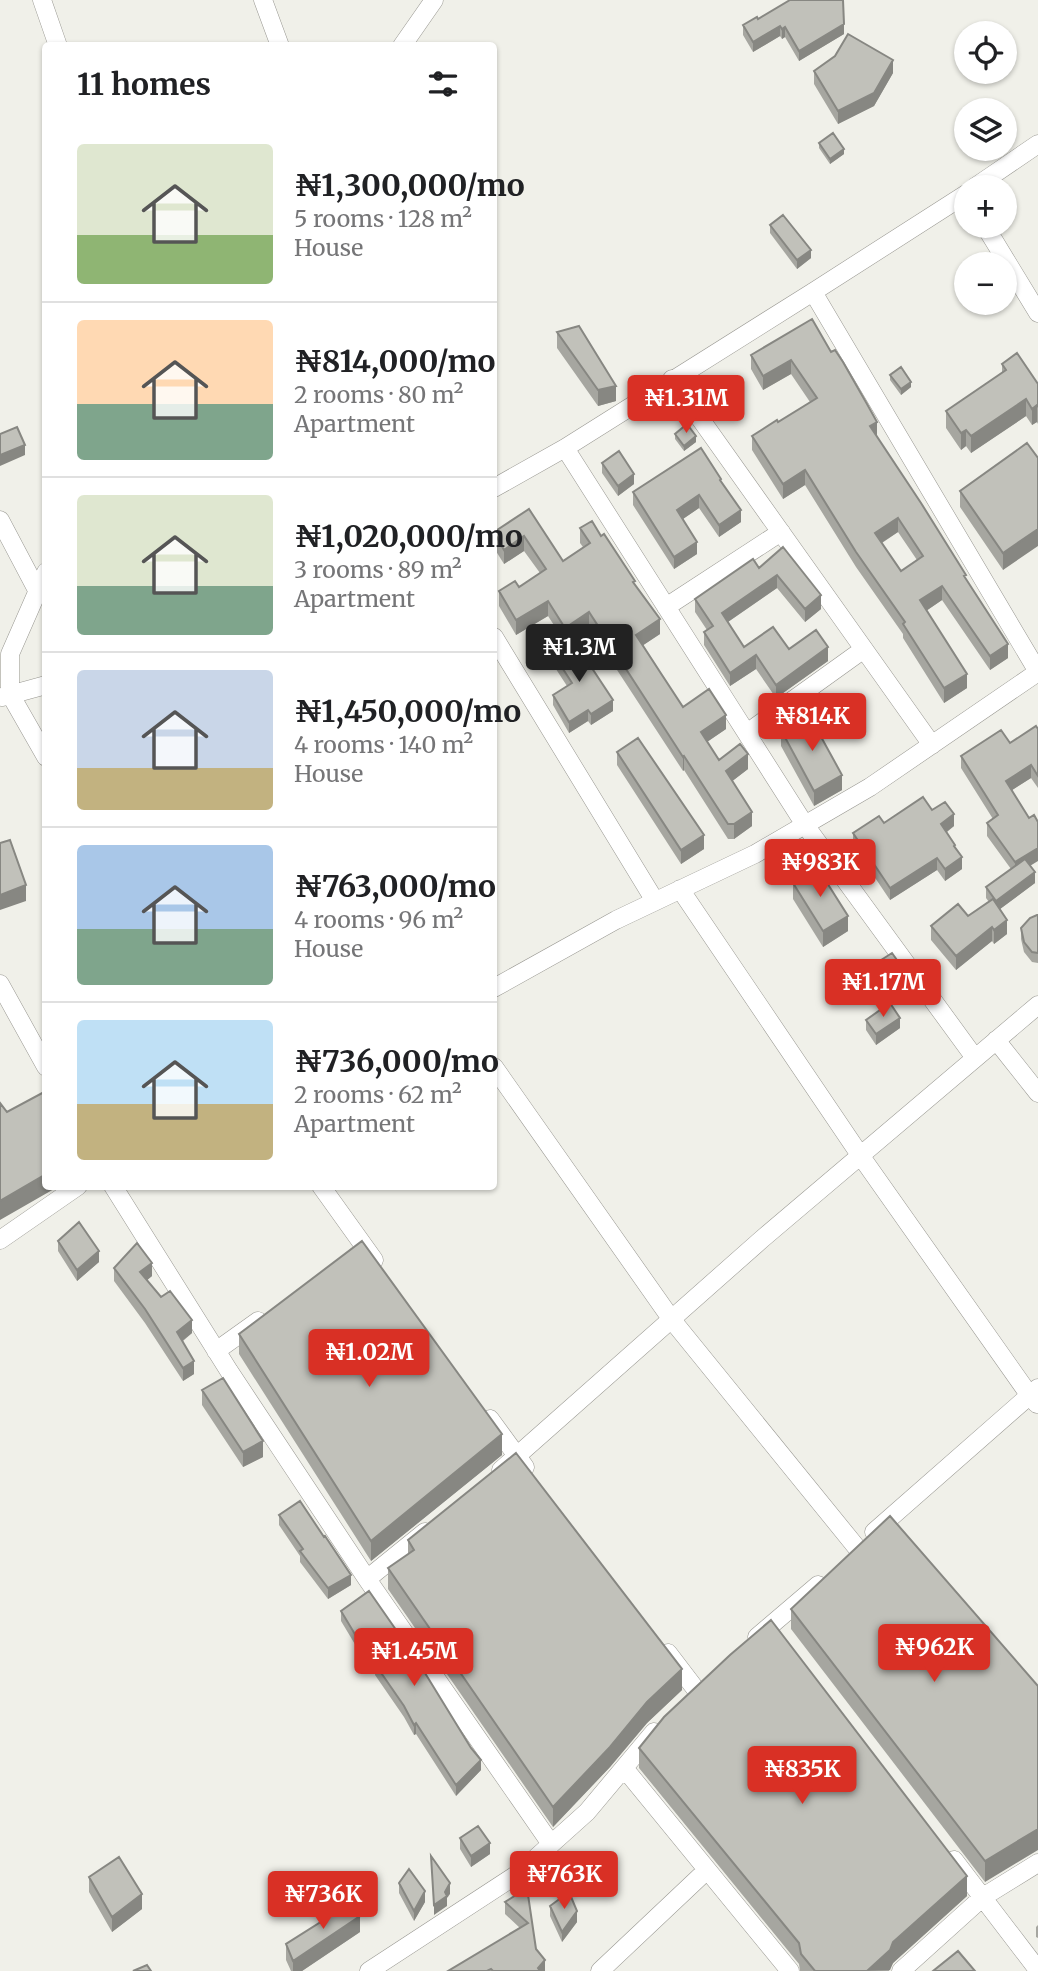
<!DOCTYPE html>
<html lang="en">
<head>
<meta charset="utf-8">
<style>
	body { margin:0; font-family:Merriweather,serif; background:#f2f2f2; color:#202124; height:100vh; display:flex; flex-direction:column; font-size:26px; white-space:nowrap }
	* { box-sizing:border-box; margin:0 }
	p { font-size:23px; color:#757577 }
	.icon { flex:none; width:38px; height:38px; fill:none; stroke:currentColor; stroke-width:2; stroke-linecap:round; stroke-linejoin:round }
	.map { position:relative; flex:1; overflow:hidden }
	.drawer { position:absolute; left:42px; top:42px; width:455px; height:1148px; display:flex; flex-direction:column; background:#fff; border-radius:7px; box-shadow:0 2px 5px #0004 }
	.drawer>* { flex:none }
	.buttons { position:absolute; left:954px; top:21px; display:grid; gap:14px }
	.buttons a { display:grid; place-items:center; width:63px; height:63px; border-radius:50%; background:#fff; box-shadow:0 2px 5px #0004; font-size:35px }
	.price { position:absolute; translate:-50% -60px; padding:0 16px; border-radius:7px; background:#d93025; color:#fff; font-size:23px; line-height:46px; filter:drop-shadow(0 2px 4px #0008) }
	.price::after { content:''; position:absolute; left:50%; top:42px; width:21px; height:16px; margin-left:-10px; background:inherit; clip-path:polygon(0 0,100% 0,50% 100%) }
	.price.current { background:#222; color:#fff }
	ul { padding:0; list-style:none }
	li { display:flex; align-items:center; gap:21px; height:175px; padding:0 35px }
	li+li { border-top:2px solid #e0e0e0 }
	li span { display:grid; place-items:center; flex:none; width:196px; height:140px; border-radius:7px; color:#555 }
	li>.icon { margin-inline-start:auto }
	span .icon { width:84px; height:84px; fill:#fffc; stroke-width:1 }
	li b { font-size:30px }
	h2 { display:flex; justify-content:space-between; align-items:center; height:84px; padding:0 35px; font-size:30px }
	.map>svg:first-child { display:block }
</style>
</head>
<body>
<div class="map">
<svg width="1038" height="1971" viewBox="0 0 1038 1971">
	<rect width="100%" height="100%" fill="#f0f0e9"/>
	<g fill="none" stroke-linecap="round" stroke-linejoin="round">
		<defs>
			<path id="minor" d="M42,0L58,46
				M263,0L280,46
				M402,46L434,0
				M975,187L1038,144
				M985,226L1038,313
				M813,292L1038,672
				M672,379L932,745
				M565,448L805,825L975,1058
				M494,488L565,448L813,292L966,194
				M0,520L37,590
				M46,572L10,654V694L46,757
				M666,607L781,532
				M494,637L655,901
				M2,697L46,685
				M747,733L864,649
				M680,889L860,1155L1030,1396L1037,1404
				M0,984L46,1067
				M494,988L616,920L755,854L870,787L1038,672
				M996,1040L1038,1093
				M494,1067L672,1320L857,1548
				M113,1186L229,1371L367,1579L551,1844
				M321,1186L374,1260
				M0,1240L78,1186
				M216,1351L258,1321
				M490,1419L525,1467
				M501,1470L762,1239L1038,1005
				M874,1532L1038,1388
				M367,1579L425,1532
				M757,1637L818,1585
				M668,1653L697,1691
				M624,1768L790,1971
				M954,1860L1038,1970
				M369,1971L519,1873L587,1812L654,1732
				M600,1971L707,1870
				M901,1971L983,1897L1038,1863"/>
		</defs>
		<use href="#minor" stroke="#989791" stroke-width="19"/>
		<use href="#minor" stroke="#fff" stroke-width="18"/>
	</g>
	<path fill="#a6a6a0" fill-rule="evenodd" d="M758,19L844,34L799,61L785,37L782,39L780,36L753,52L743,35V25Z
		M814,71L893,73L874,106L838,124L814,84Z
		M819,143L844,154L830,164L819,148Z
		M770,225L811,258L797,269L770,233Z
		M812,319L877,437L966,579L1008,658L990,670L942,600L926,611L967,688L944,703L903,638V634L856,567L805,485L783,499L752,450V436L778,422L810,402L791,374L763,390L751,369V355ZM898,532L917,560L901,571L882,543Z
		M557,332L616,401L598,406L557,348Z
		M1002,364L1038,384V424L1037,422L1032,425L1026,416L971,453L966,446L961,450L946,428V411L1002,373Z
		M890,375L911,387L901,395L890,380Z
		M675,434L696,442L684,451L675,439Z
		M1038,458L1003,570L960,507V491Z
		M602,463L634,484L618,496L602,473Z
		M721,482L741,522L719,537L699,508L683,519L697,554L674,569L633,505V492Z
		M529,509L563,561L583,547L580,543V528L635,585L660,634L643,645L683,707L726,729L707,742L719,760L748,769L732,781L752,826L734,839H728L684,770L683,771L589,627L565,642L548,616L516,635L499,606V591L519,587L540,573L524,551L504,564L494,548V532Z
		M783,547L821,609L805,622L777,588L728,622L744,647L789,649L828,661L776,698L756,669L730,686L704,645V632L707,630L695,612V599L759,568Z
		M552,652L613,711L591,725L588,721L569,733L553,705V695L567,686L552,663Z
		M1038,729V788L1031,778L1012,790L1035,883L1000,909L1007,934L994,944L992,941L956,970L931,940V926L968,916L989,902L986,898V887L1011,869L987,836V823L993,819L961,768V756L1010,743Z
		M781,730L842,790L814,806L781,746Z
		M617,752L704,849L681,864L617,765Z
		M932,810L954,826L947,832L955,848L962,869L945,881L937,870L890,900L853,845V833L884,823Z
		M793,883L848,931L823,947L793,899Z
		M1038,915V963L1032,962L1024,952L1021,939V928Z
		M867,969L904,981L878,997L867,979Z
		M866,1020L900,1028L876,1045L866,1030Z
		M58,1241L99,1262L77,1281L58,1251Z
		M114,1268L152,1276L147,1280L192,1333L183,1341L194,1374L183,1381L145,1323L114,1281Z
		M239,1334L502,1455L371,1561L239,1354Z
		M202,1390L263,1457L243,1467L202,1405Z
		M279,1515L351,1585L328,1599L300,1562V1556L279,1525Z
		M408,1540L682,1690L647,1723L610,1767L553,1827L388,1589V1568L408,1555Z
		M369,1591L481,1770L456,1796L416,1734L414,1735L404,1717L375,1675V1664L386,1657L376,1642L359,1651L341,1621V1611Z
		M791,1609L1038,1686L985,1882L791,1629Z
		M639,1748L967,1896L893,1963L889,1971H800L799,1964L639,1768Z
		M460,1838L490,1854L471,1867L460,1849Z
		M89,1877L142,1909L112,1932L89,1892Z
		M399,1883L425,1902L414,1921L399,1893Z
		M527,1888L536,1949L545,1971H448L520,1928L505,1914V1902Z
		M550,1906L577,1922L562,1942L550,1916Z
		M1038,1925V1938L1036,1937V1927Z
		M360,1932L302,1971H291L286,1960V1944Z"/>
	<path fill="#878782" d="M844,24V34L799,61V51Z
		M780,26V36L753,52V42Z
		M785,27V37L782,39V29Z
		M893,60V73L874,106L838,124V111Z
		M844,149V154L830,164V159Z
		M811,250V258L797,269V260Z
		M791,360V374L763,390V376Z
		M911,382V387L901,395V389Z
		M616,386V401L598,406V390Z
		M1026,399V416L971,453V436Z
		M1037,405V422L1032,425V409Z
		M877,422V437L870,426Z
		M966,430V446L961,450V433Z
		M696,436V442L684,451V446Z
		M25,445V455L0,466V455Z
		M805,470V485L783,499V484Z
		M634,474V484L618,496V486Z
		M699,495V508L677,523V510Z
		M741,510V522L719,537V525Z
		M898,518V532L875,547V533Z
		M1038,529V546L1003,570V553Z
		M524,536V551L504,564V550Z
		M697,542V554L674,569V557Z
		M777,575V588L722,626V613Z
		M942,586V600L920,615V600Z
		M821,595V609L805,622V609Z
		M548,601V616L516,635V620Z
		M589,612V627L565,642V628Z
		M660,619V634L636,650V635Z
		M1008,644V658L990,670V656Z
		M828,647V661L776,698V685Z
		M756,655V669L730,686V673Z
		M967,674V688L944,703V688Z
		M613,700V711L591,725V714Z
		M588,710V721L569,733V722Z
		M726,715V729L701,746V732Z
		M748,754V769L726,786V771Z
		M684,756V770L683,771V757Z
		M1031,765V778L1006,794V781Z
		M842,775V790L814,806V791Z
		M752,812V826L734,839V824Z
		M954,814V826L941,836V824Z
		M704,835V849L681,864V850Z
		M1038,848V861L1015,875V862Z
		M962,857V869L945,881V869Z
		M937,858V870L890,900V888Z
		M1035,872V883L996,912V901Z
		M26,885V901L0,910V895Z
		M848,916V931L823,947V931Z
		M1007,920V934L994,944V930Z
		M992,927V941L956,970V956Z
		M904,970V981L878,997V987Z
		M900,1018V1028L876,1045V1034Z
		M46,1174V1186H54V1189L0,1220V1201Z
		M99,1251V1262L77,1281V1270Z
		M152,1263V1276L140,1286V1272Z
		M192,1320V1333L177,1345V1332Z
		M194,1361V1374L183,1381V1368Z
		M502,1434V1455L371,1561V1541Z
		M263,1441V1457L243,1467V1452Z
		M351,1575V1585L328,1599V1588Z
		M376,1632V1642L359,1651V1641Z
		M682,1669V1690L647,1723L610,1767L553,1827V1807L647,1702Z
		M416,1723V1734L414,1735V1725Z
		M481,1760V1770L456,1796V1785Z
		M1038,1829V1850L985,1882V1861Z
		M490,1843V1854L471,1867V1856Z
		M967,1876V1896L893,1963L890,1970L867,1971L893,1942Z
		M450,1883V1894L447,1898V1906L434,1915V1905L445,1892Z
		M425,1891V1902L414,1921V1911Z
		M142,1894V1909L112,1932V1917Z
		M577,1911V1922L562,1942V1932Z
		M360,1916V1932L302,1971H293V1961Z
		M545,1960V1971H538V1968Z"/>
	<path fill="#c1c1ba" stroke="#878782" stroke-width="2" fill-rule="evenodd" d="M790,0H843L844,24L799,51L785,27L782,29L780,26L753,42L743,25L757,17L758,19Z
		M848,34L893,60L874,93L838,111L814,71L835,56Z
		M833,133L844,149L830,159L819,143Z
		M783,215L811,250L797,260L770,225Z
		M812,319L831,352L835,350L843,362L867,404L877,422L870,426L921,503L966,575L964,576L1008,644L990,656L942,586L920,600L967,674L944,688L903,624L905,622L856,552L805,470L783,484L752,436L777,420L778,422L817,398L791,360L763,376L751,355ZM898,518L923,556L901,571L875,533Z
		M579,326L616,386L598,390L557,332Z
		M1017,353L1038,384V407L1037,405L1032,409L1026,399L971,436L966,430L961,433L946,411L1006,370L1002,364Z
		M901,367L911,382L901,389L890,375Z
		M687,424L696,436L684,446L675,434Z
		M17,427L25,445L0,455V434Z
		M1027,443L1038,458V529L1003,553L960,491Z
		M701,448L721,479L720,480L741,510L719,525L699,495L677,510L697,542L674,557L633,492Z
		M619,451L634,474L618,486L602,463Z
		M529,509L563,561L590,543L580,528L592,521L601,536L604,534L635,581L633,582L660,619L636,635L662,675L683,707L709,689L726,715L701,732L719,760L740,744L748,754L726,771L752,812L734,824H728L684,756L683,757L589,612L565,628L548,601L516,620L499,591L515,581L519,587L546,569L524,536L504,550L494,532Z
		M783,547L821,595L805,609L777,575L722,613L744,647L773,627L789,649L816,630L828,647L776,685L756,655L730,673L704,632L713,626L695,599L753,559L759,568Z
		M572,638L613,700L591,714L588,710L569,722L553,695L572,683L552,652Z
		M809,715L842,775L814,791L781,730Z
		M1036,726L1038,729V776L1031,765L1006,781L1029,818L1034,815L1038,822V848L1015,862L987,823L998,815L961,756L1001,730L1010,743Z
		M638,738L704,835L681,850L617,752Z
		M923,797L932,810L945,802L954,814L941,824L955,845L954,846L962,857L945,869L937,858L890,888L853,833L879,816L884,823Z
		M10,840L26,885L0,895V843Z
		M1025,859L1035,872L996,901L986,887Z
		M817,867L848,916L823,931L793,883Z
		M993,899L1007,920L994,930L992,927L956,956L931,926L958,904L968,916Z
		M1037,915H1038V953L1032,952L1024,942L1021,928L1030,918Z
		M892,953L904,970L878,987L867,969Z
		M890,1003L900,1018L876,1034L866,1020Z
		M46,1091V1143L44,1144L46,1147V1174L0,1201V1103L7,1112Z
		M79,1222L99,1251L77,1270L58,1241Z
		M362,1241L502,1434L371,1541L239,1334Z
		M137,1243L152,1263L140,1272L161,1297L170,1291L192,1320L177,1332L194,1361L183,1368L145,1309L114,1268Z
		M223,1378L263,1441L243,1452L202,1390Z
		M516,1453L682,1669L647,1702L610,1747L553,1807L388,1568L414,1550L408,1540Z
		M300,1501L324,1537L325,1536L351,1575L328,1588L300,1551L303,1549L279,1515Z
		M890,1516L1038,1686V1829L985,1861L791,1609Z
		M369,1591L417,1660L471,1748L481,1760L456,1785L416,1723L414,1725L404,1706L375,1664L391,1654L376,1632L359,1641L341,1611Z
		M771,1620L967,1876L893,1942L890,1950L867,1971H815L801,1954L799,1943L639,1748L664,1717L730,1655Z
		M478,1826L490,1843L471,1856L460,1838Z
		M431,1856L450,1883L445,1892L447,1896L434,1905Z
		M119,1857L142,1894L112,1917L89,1877Z
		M409,1869L425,1891L414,1911L399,1883Z
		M527,1888L536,1949L545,1960L538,1968L540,1971H493L491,1969L487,1971H448L528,1923L505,1902Z
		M569,1892L577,1911L562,1932L550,1906Z
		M354,1901L360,1916L293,1961L286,1944Z
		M958,1951L975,1971H933Z
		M147,1965L151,1971H133Z"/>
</svg>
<div class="buttons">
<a><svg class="icon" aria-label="locate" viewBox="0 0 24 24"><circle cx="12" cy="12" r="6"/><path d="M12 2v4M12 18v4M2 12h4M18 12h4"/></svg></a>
<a><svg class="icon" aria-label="layers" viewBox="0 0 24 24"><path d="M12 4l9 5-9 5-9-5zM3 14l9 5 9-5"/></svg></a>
<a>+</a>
<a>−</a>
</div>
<b class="price" style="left:686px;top:435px">₦1.31M</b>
<b class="price current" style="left:579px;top:684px">₦1.3M</b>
<b class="price" style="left:812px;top:753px">₦814K</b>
<b class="price" style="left:820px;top:899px">₦983K</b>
<b class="price" style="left:883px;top:1019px">₦1.17M</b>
<b class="price" style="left:369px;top:1389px">₦1.02M</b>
<b class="price" style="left:934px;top:1684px">₦962K</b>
<b class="price" style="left:414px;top:1688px">₦1.45M</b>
<b class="price" style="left:802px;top:1806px">₦835K</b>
<b class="price" style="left:564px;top:1911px">₦763K</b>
<b class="price" style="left:323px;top:1931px">₦736K</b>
<section class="drawer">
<h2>11 homes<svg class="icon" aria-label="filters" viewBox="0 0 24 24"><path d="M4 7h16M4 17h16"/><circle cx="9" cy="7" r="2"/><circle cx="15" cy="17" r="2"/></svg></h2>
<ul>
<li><span style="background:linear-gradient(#dfe7d0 65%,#8fb573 0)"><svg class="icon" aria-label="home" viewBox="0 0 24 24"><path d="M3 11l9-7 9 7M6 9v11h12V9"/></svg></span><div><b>₦1,300,000/mo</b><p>5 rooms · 128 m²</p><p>House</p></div></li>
<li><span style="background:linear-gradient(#ffd9b3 60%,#7fa58c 0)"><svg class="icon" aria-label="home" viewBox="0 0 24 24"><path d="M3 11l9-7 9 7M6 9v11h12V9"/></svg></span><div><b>₦814,000/mo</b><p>2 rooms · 80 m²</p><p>Apartment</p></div></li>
<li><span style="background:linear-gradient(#dfe7d0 65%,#7fa58c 0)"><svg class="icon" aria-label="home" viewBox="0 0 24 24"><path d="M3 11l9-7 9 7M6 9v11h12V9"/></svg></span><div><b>₦1,020,000/mo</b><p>3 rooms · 89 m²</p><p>Apartment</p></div></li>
<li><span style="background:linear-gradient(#c9d6e8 70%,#c2b280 0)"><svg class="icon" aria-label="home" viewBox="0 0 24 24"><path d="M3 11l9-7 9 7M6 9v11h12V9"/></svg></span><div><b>₦1,450,000/mo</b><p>4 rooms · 140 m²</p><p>House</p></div></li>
<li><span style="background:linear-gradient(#a9c7e8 60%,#7fa58c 0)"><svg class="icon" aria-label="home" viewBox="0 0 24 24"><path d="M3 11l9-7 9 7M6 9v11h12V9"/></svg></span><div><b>₦763,000/mo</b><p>4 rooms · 96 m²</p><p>House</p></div></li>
<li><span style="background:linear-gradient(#bfe0f5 60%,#c2b280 0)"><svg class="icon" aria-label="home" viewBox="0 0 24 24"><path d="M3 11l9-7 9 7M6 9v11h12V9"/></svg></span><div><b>₦736,000/mo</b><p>2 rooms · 62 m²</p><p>Apartment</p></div></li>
</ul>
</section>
</div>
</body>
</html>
